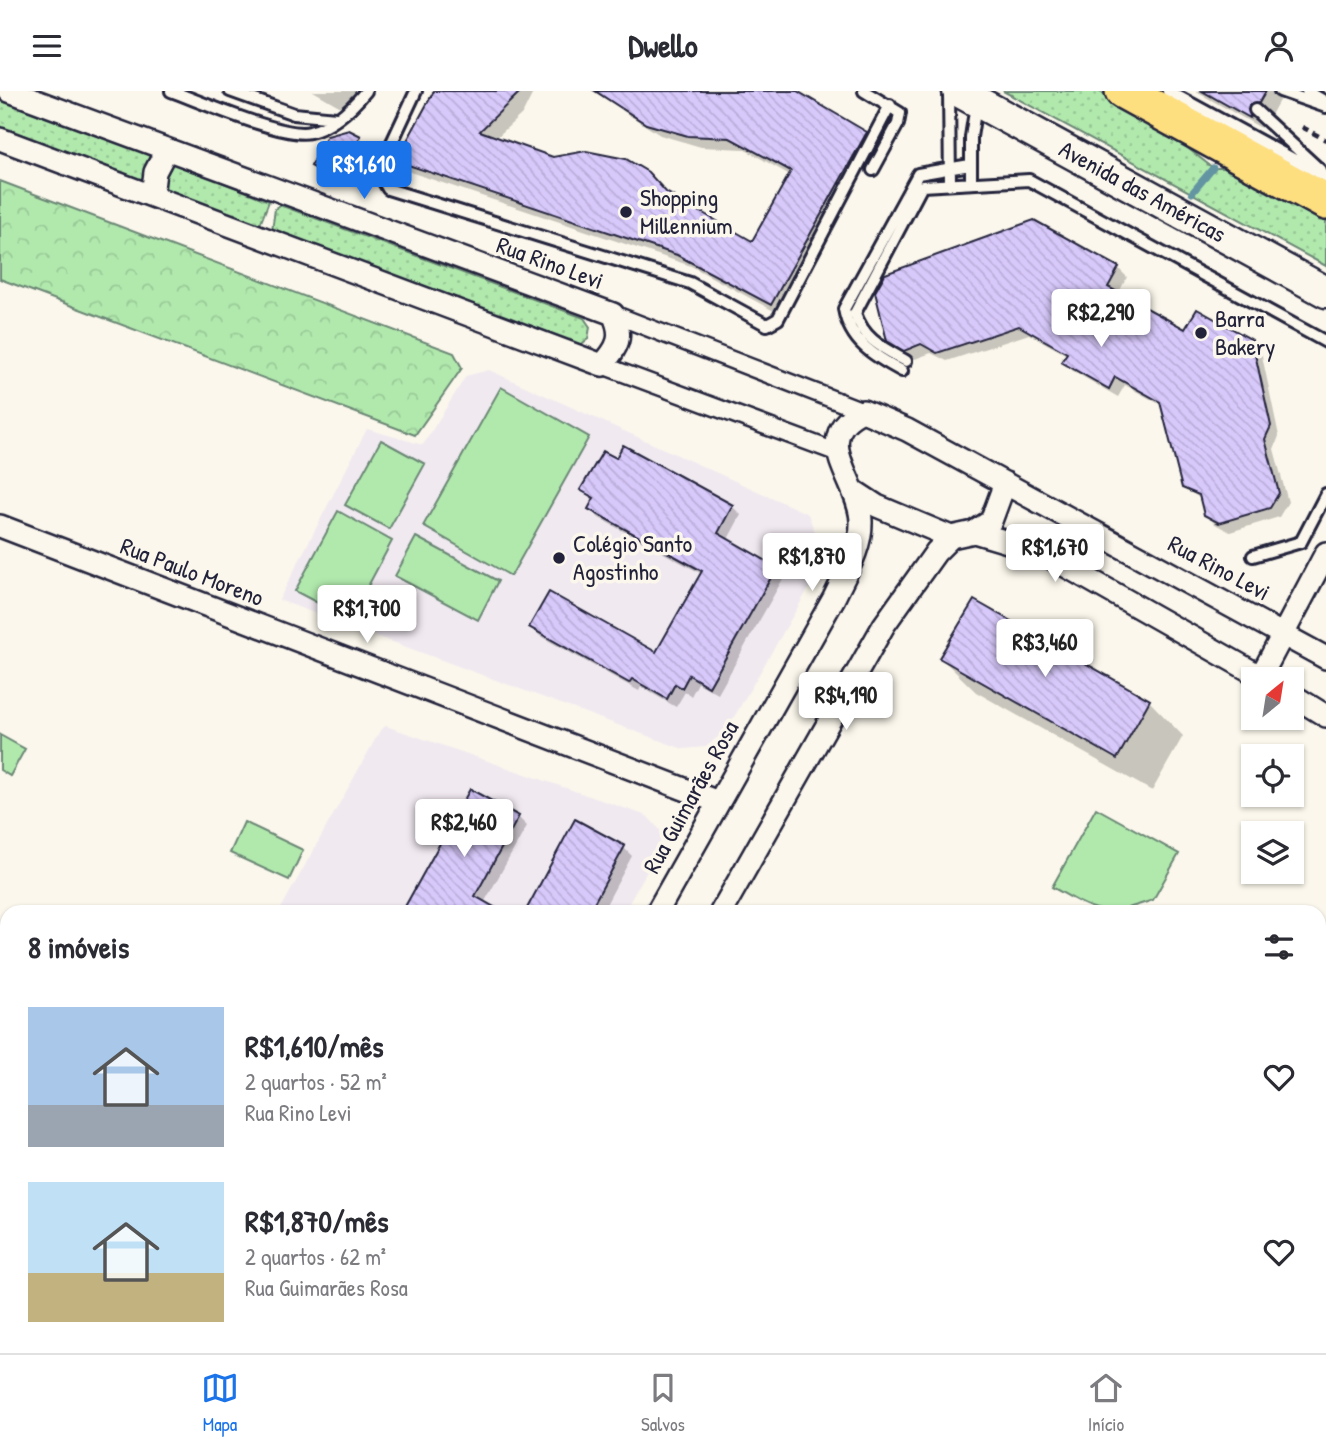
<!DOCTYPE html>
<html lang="pt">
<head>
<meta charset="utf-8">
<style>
	body { margin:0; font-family:"Patrick Hand",sans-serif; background:#f7f7f7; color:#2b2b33; height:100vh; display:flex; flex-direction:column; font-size:26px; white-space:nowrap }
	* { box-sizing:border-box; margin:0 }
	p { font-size:23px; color:#7c7c81 }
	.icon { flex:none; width:38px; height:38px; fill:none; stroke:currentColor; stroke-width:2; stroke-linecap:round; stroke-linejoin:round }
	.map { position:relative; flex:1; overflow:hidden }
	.sheet { position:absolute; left:0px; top:814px; width:1326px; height:450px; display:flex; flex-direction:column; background:#fff; border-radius:21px 21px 0 0; box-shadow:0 2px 5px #0004 }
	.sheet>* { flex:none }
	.needle { width:46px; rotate:30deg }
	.tools { position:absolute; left:1241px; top:576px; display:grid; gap:14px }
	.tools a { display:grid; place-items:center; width:63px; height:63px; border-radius:0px; background:#fff; box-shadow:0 2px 5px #0004; font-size:35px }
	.price { position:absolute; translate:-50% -60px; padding:0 16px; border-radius:7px; background:#fff; color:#222; font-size:23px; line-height:46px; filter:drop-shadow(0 2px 4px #0008) }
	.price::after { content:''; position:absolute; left:50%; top:42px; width:21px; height:16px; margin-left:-10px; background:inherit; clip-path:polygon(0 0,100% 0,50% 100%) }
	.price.selected { background:#1a73e8; color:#fff }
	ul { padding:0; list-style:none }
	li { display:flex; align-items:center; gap:21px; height:175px; padding:0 28px }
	li span { display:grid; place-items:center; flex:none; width:196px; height:140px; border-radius:0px; color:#555 }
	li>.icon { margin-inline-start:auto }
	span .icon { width:84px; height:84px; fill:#fffc; stroke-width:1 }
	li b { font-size:30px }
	h2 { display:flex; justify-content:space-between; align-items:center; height:84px; padding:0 28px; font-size:30px }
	header { display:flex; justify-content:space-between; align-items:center; height:91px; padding:0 28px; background:#fff; font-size:32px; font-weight:700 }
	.dock { display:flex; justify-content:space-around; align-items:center; height:98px; border-top:2px solid #e1e1e2; background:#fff; font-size:19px; color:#7c7c81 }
	.dock a { display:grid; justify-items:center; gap:4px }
	.dock .selected { color:#1a73e8 }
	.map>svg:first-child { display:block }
</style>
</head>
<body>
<header><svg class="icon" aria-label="menu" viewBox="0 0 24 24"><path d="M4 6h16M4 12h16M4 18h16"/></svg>Dwello<svg class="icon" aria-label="person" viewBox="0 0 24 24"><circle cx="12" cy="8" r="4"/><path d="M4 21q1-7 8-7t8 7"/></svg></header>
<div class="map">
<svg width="1326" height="1262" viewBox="0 0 1326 1262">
	<defs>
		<pattern id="grass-dots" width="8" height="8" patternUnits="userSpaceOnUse" patternTransform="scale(1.75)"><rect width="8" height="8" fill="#b1e9ad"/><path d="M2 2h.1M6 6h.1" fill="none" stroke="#98c896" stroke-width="1.8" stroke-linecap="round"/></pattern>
		<pattern id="park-crowns" width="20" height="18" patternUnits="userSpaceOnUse" patternTransform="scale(1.75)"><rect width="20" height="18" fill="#b1e9ad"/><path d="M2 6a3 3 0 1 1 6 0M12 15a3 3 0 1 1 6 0" fill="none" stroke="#98c896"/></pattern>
		<pattern id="building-back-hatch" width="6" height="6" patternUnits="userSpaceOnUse" patternTransform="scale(1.75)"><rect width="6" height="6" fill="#d8c9fb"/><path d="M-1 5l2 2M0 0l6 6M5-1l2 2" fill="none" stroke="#b9acd8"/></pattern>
	</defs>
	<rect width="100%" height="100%" fill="#fbf7ec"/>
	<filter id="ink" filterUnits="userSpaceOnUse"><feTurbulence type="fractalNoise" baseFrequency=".0143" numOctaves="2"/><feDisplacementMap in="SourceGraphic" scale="14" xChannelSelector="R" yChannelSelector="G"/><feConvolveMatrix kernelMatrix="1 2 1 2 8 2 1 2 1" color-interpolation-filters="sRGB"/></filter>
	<g filter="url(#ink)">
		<path fill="#f0e9f0" d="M489,279L808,423L818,449L816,485L727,638L706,656L683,658L279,509L367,338L423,354L466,285Z
			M386,635L647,725L660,739V757L624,821H279L381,638Z"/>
		<path fill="url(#grass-dots)" stroke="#6a8674" stroke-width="2" d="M1003,0H1098L1157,33L1213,77H1242L1326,123V175Z
			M0,7L153,65L146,94L0,39Z
			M171,71L269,110L259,136L164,102L161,84Z
			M280,114L584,227L590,236L588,248L579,255L272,139L275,118Z"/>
		<path fill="url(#park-crowns)" stroke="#6a8674" stroke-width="2" d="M0,90L454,262L462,277L415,344L0,188Z
			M48,1257V1256L384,1257L381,1262H45Z"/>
		<path fill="#b1e9ad" stroke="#6a8674" stroke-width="2" d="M501,296L589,346L511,485L423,435Z
			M381,349L425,373L389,438L345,414Z
			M338,420L392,450L350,529L295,500Z
			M416,446L498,490L478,529L395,485Z
			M0,644L25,658L10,685L0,679Z
			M1096,717L1179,763L1153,809C1101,827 1099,822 1052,796Z
			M244,731L303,759L289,789L230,762Z
			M818,1257V1256L910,1257L907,1262H816Z"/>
		<path fill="#0003" d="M313,0H356L346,19Z
			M436,0H534L523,22L496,47L667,103L752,153L790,84L744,58L701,56L660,44L623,20L605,0H793L866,42L878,54L783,225L691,175L410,81L398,69Z
			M1195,0H1278L1282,4L1271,24L1260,26L1261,37Z
			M360,47L365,53L343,94L314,75Z
			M1034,131L1118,177L1127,186L1118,203L1186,240L1251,250L1261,260L1279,345L1274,358L1288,411L1279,426L1230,441L1215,433L1206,423L1202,409L1184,396L1163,315L1125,294L1118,306L1073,280L1064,271L1067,264L1029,243L947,270L931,262L915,268L889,249Z
			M582,399L732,415L741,424L727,450L775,477L784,486L718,603L698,592L691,605L685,601L676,616L641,596L639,600L540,545L531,536L657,563L702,483L599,427L590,418L594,410Z
			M941,567L1149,610L1183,645L1152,700L976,601Z
			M518,726L527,735L484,812L404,821Z
			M623,756L632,765L602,821H527Z
			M1320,932L1326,938V965L1320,976Z
			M633,1256H660L657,1262H643Z"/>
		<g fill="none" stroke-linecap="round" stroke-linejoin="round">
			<path stroke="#6394a2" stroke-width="7" d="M1192,102L1213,77"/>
		</g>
		<path fill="url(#building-back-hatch)" stroke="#22223b" stroke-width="2" d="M434,0H521L480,40L553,66L586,60L626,68L648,81L666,101L752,150L791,80L730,47L688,45L646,33L595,0H797L867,41L771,214L677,164L396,70Z
			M1202,0H1266L1259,12L1249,14L1250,27Z
			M349,39L361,45L337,89L311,75L327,45Z
			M1034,129L1119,176L1108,196L1185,238L1197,218L1252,249L1271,335L1265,348L1279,402L1270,417L1219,432L1204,424L1199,404L1182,397L1160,311L1115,286L1109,298L1061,271L1067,262L1019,235L937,262L921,253L904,260L887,250L875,201L885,183Z
			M623,354L733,414L718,442L777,476L709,596L689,584L682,597L675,593L667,608L632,588L629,592L529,536L549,501L656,561L702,480L588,418L594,407L580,399L603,360L616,367Z
			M974,509L1150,609L1117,668L939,567Z
			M470,698L519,725L475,805L503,821H402Z
			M575,728L625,755L589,821H525Z"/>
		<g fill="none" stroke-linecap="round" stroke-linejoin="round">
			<defs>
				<path id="service" d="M171,0C199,10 286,48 310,41C332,36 352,17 366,0
					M230,0L294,23L336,27
					M416,0L380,77L381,86L388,98L690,192L767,234L778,228L890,14
					M864,0L900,22L898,33L873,79
					M949,0L950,93
					M1168,0L1326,86
					M1280,0L1326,16
					M1307,0L1326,11
					M1255,19L1320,79
					M971,91V46L976,14
					M906,270C883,257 864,249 855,222L922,95L1029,89L1326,251
					M902,280C874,265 850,251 844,218L918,83L970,74
					M1253,465L1301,451L1326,403
					M1320,981L1326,983
					M1320,1102L1326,1105
					M1306,1256L1315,1262"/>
				<path id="pedestrian" d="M613,223L863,320
					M602,274L836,361"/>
				<path id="minor" d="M0,48L602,274C618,257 624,245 613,223L9,0
					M152,105L155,81L166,60
					M854,400L877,415L951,446L974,441L1041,461L1265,588
					M0,435L718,711
					M974,441L991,430L1005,392
					M1261,585L1326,462
					M1292,604L1326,625
					M657,821L834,507C845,483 862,457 861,430C860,391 807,345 863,320L907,339L1326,567
					M721,821L884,534L936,461L951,446
					M0,929L7,932
					M416,1262L419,1256
					M474,1262L477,1256"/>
				<g id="secondary">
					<path id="s1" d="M958,0L1326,201"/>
				</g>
				<path id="trunk" d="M1123,0L1326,111"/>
			</defs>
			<use href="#service" stroke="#22223b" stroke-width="16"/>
			<use href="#pedestrian" stroke="#22223b" stroke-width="21"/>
			<use href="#minor" stroke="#22223b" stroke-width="26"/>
			<use href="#secondary" stroke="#22223b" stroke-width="35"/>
			<use href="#trunk" stroke="#22223b" stroke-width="40"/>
			<path stroke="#22223b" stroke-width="4.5" stroke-dasharray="7 5" stroke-linecap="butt" d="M1302,36L1326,49"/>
			<use href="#service" stroke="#fbf7ec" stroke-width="10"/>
			<use href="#pedestrian" stroke="#fbf7ec" stroke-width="16"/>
			<use href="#minor" stroke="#fbf7ec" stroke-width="21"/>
			<use href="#secondary" stroke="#fbf7ec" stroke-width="30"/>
			<use href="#trunk" stroke="#fedf80" stroke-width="35"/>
		</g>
	</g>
	<g fill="#22223b" stroke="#fbf7ec" stroke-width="2.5">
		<circle cx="626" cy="121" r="7"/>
		<circle cx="1201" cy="242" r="7"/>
		<circle cx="559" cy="467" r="7"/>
	</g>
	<g text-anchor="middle" stroke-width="7" stroke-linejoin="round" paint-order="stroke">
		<g font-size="24" fill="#22223b" stroke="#fbf7ec">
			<text dy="8" stroke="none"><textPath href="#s1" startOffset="210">Avenida das Américas</textPath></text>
			<text transform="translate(550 172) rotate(20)" y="8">Rua Rino Levi</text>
			<text transform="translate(1219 477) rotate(28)" y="8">Rua Rino Levi</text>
			<text transform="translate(192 481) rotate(21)" y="8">Rua Paulo Moreno</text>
			<text transform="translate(691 706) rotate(-61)" y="8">Rua Guimarães Rosa</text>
		</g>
		<g font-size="24" fill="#22223b" stroke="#fbf7ec" text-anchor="start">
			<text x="640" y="115">Shopping<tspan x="640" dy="28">Millennium</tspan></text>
			<text x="1215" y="236">Barra<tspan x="1215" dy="28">Bakery</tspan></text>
			<text x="573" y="461">Colégio Santo<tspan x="573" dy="28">Agostinho</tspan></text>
		</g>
	</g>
</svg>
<div class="tools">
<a><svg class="needle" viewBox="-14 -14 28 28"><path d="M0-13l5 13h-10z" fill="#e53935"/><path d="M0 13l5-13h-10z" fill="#7c7c81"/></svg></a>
<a><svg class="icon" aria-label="locate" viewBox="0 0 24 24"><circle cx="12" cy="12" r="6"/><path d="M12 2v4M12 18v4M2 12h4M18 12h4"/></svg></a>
<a><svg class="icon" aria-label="layers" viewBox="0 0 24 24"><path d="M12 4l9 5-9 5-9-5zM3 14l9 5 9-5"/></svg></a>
</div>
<b class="price selected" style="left:364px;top:110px">R$1,610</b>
<b class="price" style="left:1101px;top:258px">R$2,290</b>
<b class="price" style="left:1055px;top:493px">R$1,670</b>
<b class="price" style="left:812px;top:502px">R$1,870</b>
<b class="price" style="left:367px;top:554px">R$1,700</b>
<b class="price" style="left:1045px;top:588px">R$3,460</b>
<b class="price" style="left:846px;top:641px">R$4,190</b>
<b class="price" style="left:464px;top:768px">R$2,460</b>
<section class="sheet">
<h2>8 imóveis<svg class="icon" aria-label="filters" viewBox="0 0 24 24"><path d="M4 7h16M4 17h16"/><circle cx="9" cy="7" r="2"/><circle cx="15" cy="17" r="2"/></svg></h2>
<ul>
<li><span style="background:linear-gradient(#a9c7e8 70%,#9aa5b1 0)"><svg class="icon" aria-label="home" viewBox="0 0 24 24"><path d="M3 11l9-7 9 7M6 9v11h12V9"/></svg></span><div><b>R$1,610/mês</b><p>2 quartos · 52 m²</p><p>Rua Rino Levi</p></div><svg class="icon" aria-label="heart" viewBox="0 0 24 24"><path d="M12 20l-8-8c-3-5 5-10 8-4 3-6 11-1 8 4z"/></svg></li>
<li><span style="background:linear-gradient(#bfe0f5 65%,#c2b280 0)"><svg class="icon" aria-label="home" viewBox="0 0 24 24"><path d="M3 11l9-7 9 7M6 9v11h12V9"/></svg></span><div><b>R$1,870/mês</b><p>2 quartos · 62 m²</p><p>Rua Guimarães Rosa</p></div><svg class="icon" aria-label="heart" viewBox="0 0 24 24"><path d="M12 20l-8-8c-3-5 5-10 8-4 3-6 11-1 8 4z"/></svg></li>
</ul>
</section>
</div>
<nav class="dock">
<a class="selected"><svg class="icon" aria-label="map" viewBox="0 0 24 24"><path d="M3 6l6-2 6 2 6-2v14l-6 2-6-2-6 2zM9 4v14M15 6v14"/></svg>Mapa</a>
<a><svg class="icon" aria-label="saved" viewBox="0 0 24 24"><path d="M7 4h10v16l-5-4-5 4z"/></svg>Salvos</a>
<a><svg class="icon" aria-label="home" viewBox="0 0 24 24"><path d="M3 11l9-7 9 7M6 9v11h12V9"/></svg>Início</a>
</nav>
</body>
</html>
